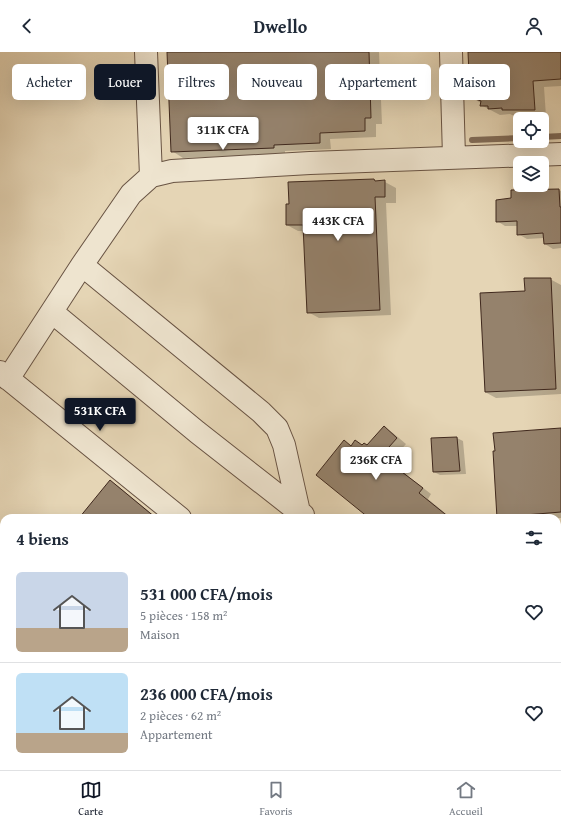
<!DOCTYPE html>
<html lang="fr">
<head>
<meta charset="utf-8">
<style>
	body { margin:0; font-family:"Gentium Book Plus",serif; background:#f6f6f7; color:#1f2937; height:100vh; display:flex; flex-direction:column; font-size:15px; white-space:nowrap }
	* { box-sizing:border-box; margin:0 }
	p { font-size:13px; color:#747a83 }
	.icon { flex:none; width:22px; height:22px; fill:none; stroke:currentColor; stroke-width:2; stroke-linecap:round; stroke-linejoin:round }
	.map { position:relative; flex:1; overflow:hidden }
	.drawer { position:absolute; left:0px; top:462px; width:561px; height:256px; display:flex; flex-direction:column; background:#fff; border-radius:12px 12px 0 0; box-shadow:0 4px 16px #0002 }
	.drawer>* { flex:none }
	.hud { position:absolute; left:12px; top:12px; width:537px; height:36px; display:flex; gap:8px }
	.fabs { position:absolute; left:513px; top:60px; display:grid; gap:8px }
	.fabs a { display:grid; place-items:center; width:36px; height:36px; border-radius:6px; background:#fff; box-shadow:0 4px 16px #0002; font-size:20px }
	.price { position:absolute; translate:-50% -34px; padding:0 9px; border-radius:4px; background:#fff; color:#222; font-size:13px; line-height:26px; filter:drop-shadow(0 1px 2px #0008) }
	.price::after { content:''; position:absolute; left:50%; top:24px; width:12px; height:9px; margin-left:-6px; background:inherit; clip-path:polygon(0 0,100% 0,50% 100%) }
	.price.selected { background:#111827; color:#fff }
	ul { padding:0; list-style:none }
	li { display:flex; align-items:center; gap:12px; height:100px; padding:0 16px }
	li+li { border-top:1px solid #e0e1e3 }
	li span { display:grid; place-items:center; flex:none; width:112px; height:80px; border-radius:6px; color:#555 }
	li>.icon { margin-inline-start:auto }
	span .icon { width:48px; height:48px; fill:#fffc; stroke-width:1 }
	li b { font-size:17px }
	h2 { display:flex; justify-content:space-between; align-items:center; height:48px; padding:0 16px; font-size:17px }
	.chip { padding:0 14px; border-radius:6px; background:#fff; box-shadow:0 4px 16px #0002; font-size:14px; line-height:36px }
	.chip.selected { background:#111827; color:#fff }
	header { display:flex; justify-content:space-between; align-items:center; height:52px; padding:0 16px; background:#fff; font-size:18px; font-weight:600 }
	.tab-bar { display:flex; justify-content:space-around; align-items:center; height:56px; border-top:1px solid #e0e1e3; background:#fff; font-size:11px; color:#747a83 }
	.tab-bar a { display:grid; justify-items:center; gap:2px }
	.tab-bar .selected { color:#111827 }
	.map>svg:first-child { display:block }
</style>
</head>
<body>
<header><svg class="icon" aria-label="back" viewBox="0 0 24 24"><path d="M15 5l-7 7 7 7"/></svg>Dwello<svg class="icon" aria-label="person" viewBox="0 0 24 24"><circle cx="12" cy="8" r="4"/><path d="M4 21q1-7 8-7t8 7"/></svg></header>
<div class="map">
<svg width="561" height="718" viewBox="0 0 561 718">
	<rect width="100%" height="100%" fill="#e5d5b5"/>
	<filter id="stains"><feTurbulence type="fractalNoise" baseFrequency=".005" numOctaves="4"/><feColorMatrix values="0 0 0 0 .2 0 0 0 0 .09 0 0 0 0 .02 0 0 0 .5 -.17"/></filter>
	<radialGradient id="worn" r=".72"><stop offset=".6" stop-color="#630" stop-opacity="0"/><stop offset="1" stop-color="#630" stop-opacity=".3"/></radialGradient>
	<path fill="#0003" d="M168,0H379L382,72H376V85L330,87L331,97L285,99V102L183,106L172,99Z
		M469,0H561V34L544,35L546,64H514L510,62L500,63L481,53V51L471,45Z
		M374,128L378,130H385L396,136V151H386L391,263L319,266L308,260L304,179H298L287,173Z
		M559,138L561,139V196L553,197L545,192L544,186L527,187L518,182V174H505L497,169Z
		M550,227L561,233V342L496,346L485,340L526,240Z
		M384,375L393,381L406,392L390,410L431,442L428,447L451,466H371L344,389L352,394L356,389L363,394H368Z
		M561,377V466H498Z
		M457,386L463,389L466,422L440,423L434,420Z
		M110,429L118,434L157,466H82Z"/>
	<g fill="none" stroke-linecap="round" stroke-linejoin="round">
		<path stroke="#816c59" stroke-width="6" d="M542,85L561,84
			M472,88L520,86
			M557,553H561"/>
	</g>
	<path fill="#95826c" stroke="#3f281d" d="M167,0H369L371,66H365V79L320,81V91L274,93V96L171,100Z
		M468,0H561V27L533,29L535,58H502V56L488,57V54H480L481,49L470,45Z
		M374,127L375,129L385,128V145H375L380,258L307,261L303,173H286V152H289L288,130Z
		M559,137L560,155H561V191L544,192L543,181L517,183V169L496,170V148L511,146V138Z
		M524,226H551L556,337L485,340L480,241L525,239Z
		M384,374L397,386L381,404L423,436L419,441L450,466H369L316,423L344,388L351,394L355,388L362,393L364,391L367,393Z
		M561,376V460L525,463V466H497L493,399H495L493,381Z
		M457,385L460,419L433,420L431,386Z
		M110,428L156,466H79Z"/>
	<g fill="none" stroke-linecap="round" stroke-linejoin="round">
		<defs>
			<path id="minor" d="M146,0L151,124
				M451,0L454,105
				M82,213L261,360L277,376L284,393L299,460
				M52,260L197,380L303,463
				M0,320L180,466
				M8,327L82,213L131,142L151,124L172,119L310,111L561,102
				M557,605H561
				M443,718L445,714"/>
		</defs>
		<use href="#minor" stroke="#685343" stroke-width="24"/>
		<use href="#minor" stroke="#eee4cf" stroke-width="22"/>
	</g>
	<rect width="100%" height="100%" filter="url(#stains)"/>
	<rect width="100%" height="100%" fill="url(#worn)"/>
</svg>
<div class="fabs">
<a><svg class="icon" aria-label="locate" viewBox="0 0 24 24"><circle cx="12" cy="12" r="6"/><path d="M12 2v4M12 18v4M2 12h4M18 12h4"/></svg></a>
<a><svg class="icon" aria-label="layers" viewBox="0 0 24 24"><path d="M12 4l9 5-9 5-9-5zM3 14l9 5 9-5"/></svg></a>
</div>
<b class="price" style="left:223px;top:99px">311K CFA</b>
<b class="price" style="left:338px;top:190px">443K CFA</b>
<b class="price selected" style="left:100px;top:380px">531K CFA</b>
<b class="price" style="left:376px;top:429px">236K CFA</b>
<div class="hud">
<a class="chip">Acheter</a>
<a class="chip selected">Louer</a>
<a class="chip">Filtres</a>
<a class="chip">Nouveau</a>
<a class="chip">Appartement</a>
<a class="chip">Maison</a>
</div>
<section class="drawer">
<h2>4 biens<svg class="icon" aria-label="filters" viewBox="0 0 24 24"><path d="M4 7h16M4 17h16"/><circle cx="9" cy="7" r="2"/><circle cx="15" cy="17" r="2"/></svg></h2>
<ul>
<li><span style="background:linear-gradient(#c9d6e8 70%,#b9a48a 0)"><svg class="icon" aria-label="home" viewBox="0 0 24 24"><path d="M3 11l9-7 9 7M6 9v11h12V9"/></svg></span><div><b>531 000 CFA/mois</b><p>5 pièces · 158 m²</p><p>Maison</p></div><svg class="icon" aria-label="heart" viewBox="0 0 24 24"><path d="M12 20l-8-8c-3-5 5-10 8-4 3-6 11-1 8 4z"/></svg></li>
<li><span style="background:linear-gradient(#bfe0f5 75%,#b9a48a 0)"><svg class="icon" aria-label="home" viewBox="0 0 24 24"><path d="M3 11l9-7 9 7M6 9v11h12V9"/></svg></span><div><b>236 000 CFA/mois</b><p>2 pièces · 62 m²</p><p>Appartement</p></div><svg class="icon" aria-label="heart" viewBox="0 0 24 24"><path d="M12 20l-8-8c-3-5 5-10 8-4 3-6 11-1 8 4z"/></svg></li>
</ul>
</section>
</div>
<nav class="tab-bar">
<a class="selected"><svg class="icon" aria-label="map" viewBox="0 0 24 24"><path d="M3 6l6-2 6 2 6-2v14l-6 2-6-2-6 2zM9 4v14M15 6v14"/></svg>Carte</a>
<a><svg class="icon" aria-label="saved" viewBox="0 0 24 24"><path d="M7 4h10v16l-5-4-5 4z"/></svg>Favoris</a>
<a><svg class="icon" aria-label="home" viewBox="0 0 24 24"><path d="M3 11l9-7 9 7M6 9v11h12V9"/></svg>Accueil</a>
</nav>
</body>
</html>
